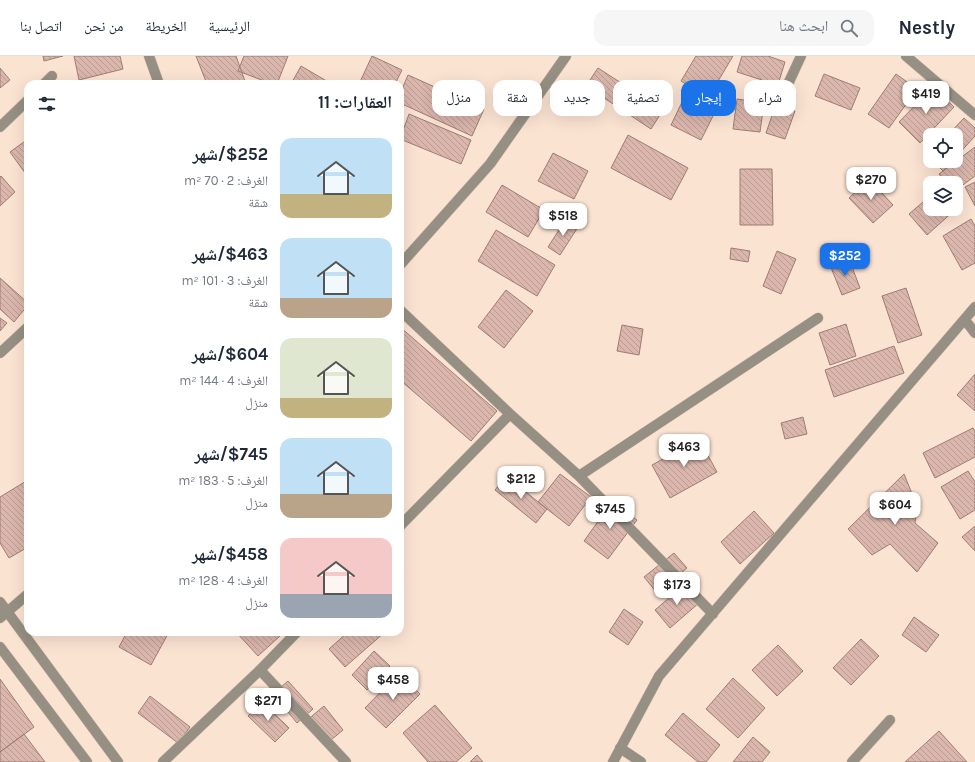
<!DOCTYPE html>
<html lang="ar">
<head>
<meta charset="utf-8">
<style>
	body { margin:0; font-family:Karla,"Noto Naskh Arabic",sans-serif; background:#f6f6f7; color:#1f2937; direction:rtl; height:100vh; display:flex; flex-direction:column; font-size:15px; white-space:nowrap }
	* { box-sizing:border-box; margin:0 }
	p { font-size:13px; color:#747a83 }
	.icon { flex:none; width:22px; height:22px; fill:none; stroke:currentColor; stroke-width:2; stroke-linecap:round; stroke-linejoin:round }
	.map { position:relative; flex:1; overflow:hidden; direction:ltr }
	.details { position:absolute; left:24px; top:24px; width:380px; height:556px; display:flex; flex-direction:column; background:#fff; border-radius:12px; box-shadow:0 4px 16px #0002; direction:rtl }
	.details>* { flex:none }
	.banner { position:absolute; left:416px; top:24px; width:380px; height:36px; direction:rtl; display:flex; gap:8px }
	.buttons { position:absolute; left:923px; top:72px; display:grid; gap:8px }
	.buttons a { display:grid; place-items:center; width:40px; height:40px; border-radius:8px; background:#fff; box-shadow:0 4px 16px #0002; font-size:20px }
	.price { position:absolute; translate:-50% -34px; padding:0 9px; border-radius:8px; background:#fff; color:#222; font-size:13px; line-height:26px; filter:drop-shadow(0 1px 2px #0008) }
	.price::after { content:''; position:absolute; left:50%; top:24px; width:12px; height:9px; margin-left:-6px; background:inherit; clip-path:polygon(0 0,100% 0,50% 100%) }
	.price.on { background:#1a73e8; color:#fff }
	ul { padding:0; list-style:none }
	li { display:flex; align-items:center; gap:12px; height:100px; padding:0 12px }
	li span { display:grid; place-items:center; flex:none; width:112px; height:80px; border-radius:12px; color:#555 }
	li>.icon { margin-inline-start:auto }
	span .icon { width:48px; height:48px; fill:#fffc; stroke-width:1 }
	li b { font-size:17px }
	h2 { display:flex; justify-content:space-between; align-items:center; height:48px; padding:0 12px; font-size:17px }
	.chip { padding:0 14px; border-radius:12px; background:#fff; box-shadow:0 4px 16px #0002; font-size:14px; line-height:36px }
	.chip.on { background:#1a73e8; color:#fff }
	header { display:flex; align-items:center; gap:24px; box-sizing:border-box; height:56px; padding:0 20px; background:#fff; border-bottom:1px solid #e0e1e3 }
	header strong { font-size:19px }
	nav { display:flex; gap:22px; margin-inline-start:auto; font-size:14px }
	.search { width:280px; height:36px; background:#f6f6f7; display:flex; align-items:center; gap:10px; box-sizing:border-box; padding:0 14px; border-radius:12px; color:#747a83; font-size:15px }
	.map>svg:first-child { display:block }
</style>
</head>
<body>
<header>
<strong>Nestly</strong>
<div class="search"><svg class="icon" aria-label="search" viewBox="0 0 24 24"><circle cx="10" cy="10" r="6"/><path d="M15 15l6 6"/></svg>ابحث هنا</div>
<nav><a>الرئيسية</a><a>الخريطة</a><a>من نحن</a><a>اتصل بنا</a></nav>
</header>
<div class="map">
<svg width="975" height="706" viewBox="0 0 975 706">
	<defs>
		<pattern id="building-back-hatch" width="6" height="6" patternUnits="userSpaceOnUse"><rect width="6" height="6" fill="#dab6ac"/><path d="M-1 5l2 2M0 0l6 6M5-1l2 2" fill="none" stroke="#bb9c94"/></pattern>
	</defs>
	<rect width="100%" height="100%" fill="#fbe3d2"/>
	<path fill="url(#building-back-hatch)" stroke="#9e7d73" d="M43,0H63L44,5Z
		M74,0H120L123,13L79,24Z
		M196,0H236L246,28H207Z
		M244,0H288L277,28H272L238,15Z
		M372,0L402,14L395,28H359Z
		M696,0H733L708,42L681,25Z
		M742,0H768L785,6L776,35L760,29L762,24L737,16Z
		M301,10L330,27L329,28H291Z
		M0,12L10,24L0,32Z
		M598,12L663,54L651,73L586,30Z
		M824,18L860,32L851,54L815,40Z
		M896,18L917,33L889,72L868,58Z
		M408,19L484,53L472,80L400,47V38Z
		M933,31L954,51L920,87L899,66Z
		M737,43L764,47L760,76L733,73Z
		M683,44L713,60L701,84L671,69Z
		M776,48L795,55L785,83L766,77Z
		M409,58L471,84L461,108L400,83Z
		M964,62L975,72V80L956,101V79H948Z
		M628,79L688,112L671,144L611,112Z
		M28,83V121L10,96Z
		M975,91V120L956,134V127H946L939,118Z
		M553,97L588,115L574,143L538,125Z
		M933,105H952L943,115Z
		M740,113H772L773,169H740Z
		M1,120L15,136L0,150V121Z
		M869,123L893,149L873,167L849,142Z
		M975,126V150L965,131Z
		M502,129L544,154L528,181L486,156Z
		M930,140V153H956L927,179L909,158Z
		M566,163L578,171L560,199L548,191Z
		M971,163L975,170V207L962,214L943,180Z
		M496,174L555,209L537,240L478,205Z
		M731,192L750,195L748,206L730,203Z
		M777,195L796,203L781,238L763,230Z
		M849,203L860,232L842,239L830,209Z
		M0,222L28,247V249L14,266L0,253Z
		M906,232L922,279L898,287L882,240Z
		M506,234L533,255L504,292L478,271Z
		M0,262L7,267L0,275Z
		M846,268L856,300L830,309L819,277Z
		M622,269L643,273L639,299L617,295Z
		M400,271L497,355L471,385L400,324Z
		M894,290L904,317L834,341L825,314Z
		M975,318V355L957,339Z
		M803,361L807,378L785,383L781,367Z
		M973,372L975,375V401L935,422L923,397Z
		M699,383L717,416L670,442L652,409Z
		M968,415L975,426V454L960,463L941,431Z
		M560,418L591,441L569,470L538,446Z
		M904,418L917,450L915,467L938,487L917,516L890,488L872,499L848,473Z
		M506,420L547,453L536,467L495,434Z
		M28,424V491L9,502L0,487V441Z
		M612,446L637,464L608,503L584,485Z
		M754,455L774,477L740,508L721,486Z
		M975,470V495L962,481Z
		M674,497L687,512L657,537L644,521Z
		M684,529L699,547L670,572L655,554Z
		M624,553L643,566L628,589L609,576Z
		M914,561L939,579L926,596L902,579Z
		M127,576H169L151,609L119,591Z
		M236,576H276L280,580L258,600Z
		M348,576H385L345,611L329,593Z
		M861,583L879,600L851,629L833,612Z
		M778,589L803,615L777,640L752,614Z
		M374,595L390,610L367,634L352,619Z
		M399,617L420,638L386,672L365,652Z
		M733,622L765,652L738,682L706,653Z
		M0,623L34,671L0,696Z
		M288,625L313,653L297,667L273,638Z
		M150,640L190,671L178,687L138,657Z
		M262,646L289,672L275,686L248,660Z
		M435,649L472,692L456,706H428L403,677Z
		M324,650L343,674L325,689L306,665Z
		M683,657L720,689L706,706H698L665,679Z
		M939,675L967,706H905Z
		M24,678L45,706H0V696Z
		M753,681L770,696L762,706H733Z
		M477,699L483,706H470Z"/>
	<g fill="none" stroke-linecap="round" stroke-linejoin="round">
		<defs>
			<path id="service" d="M782,41L801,0"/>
			<path id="minor" d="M149,0L159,28
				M906,0L975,59
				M44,28L52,20
				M0,71L28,44
				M400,209L490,108L566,0
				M400,254L510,358L579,420L713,558
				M965,264L975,277
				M0,297L28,271
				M579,420L818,262
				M400,470L510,358
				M0,562L28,538
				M260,614L346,706
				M620,692L641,706
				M163,706L260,614L297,576
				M613,706L659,620L975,251
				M852,706L890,664"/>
			<path id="tertiary" d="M0,546L118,706
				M0,591L87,706"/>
		</defs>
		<use href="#service" stroke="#d6c1b1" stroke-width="11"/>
		<use href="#minor" stroke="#d6c1b1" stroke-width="11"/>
		<use href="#tertiary" stroke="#d6c1b1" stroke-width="11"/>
		<use href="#service" stroke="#959083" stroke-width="10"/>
		<use href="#minor" stroke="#959083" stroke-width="10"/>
		<use href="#tertiary" stroke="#959083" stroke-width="10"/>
	</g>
</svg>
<div class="buttons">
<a><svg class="icon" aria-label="locate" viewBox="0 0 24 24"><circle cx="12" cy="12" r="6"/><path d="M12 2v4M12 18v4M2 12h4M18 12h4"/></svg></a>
<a><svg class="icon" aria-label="layers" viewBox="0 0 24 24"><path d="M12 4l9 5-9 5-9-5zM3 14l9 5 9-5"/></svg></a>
</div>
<b class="price" style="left:926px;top:59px">$419</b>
<b class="price" style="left:871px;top:145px">$270</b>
<b class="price" style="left:563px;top:181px">$518</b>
<b class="price on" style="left:845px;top:221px">$252</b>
<b class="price" style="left:684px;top:412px">$463</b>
<b class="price" style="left:521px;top:444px">$212</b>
<b class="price" style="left:895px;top:470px">$604</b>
<b class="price" style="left:610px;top:474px">$745</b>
<b class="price" style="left:677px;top:550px">$173</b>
<b class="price" style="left:393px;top:645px">$458</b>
<b class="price" style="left:268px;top:666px">$271</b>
<div class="banner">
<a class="chip">شراء</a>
<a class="chip on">إيجار</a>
<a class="chip">تصفية</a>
<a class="chip">جديد</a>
<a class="chip">شقة</a>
<a class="chip">منزل</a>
</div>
<section class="details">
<h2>العقارات: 11<svg class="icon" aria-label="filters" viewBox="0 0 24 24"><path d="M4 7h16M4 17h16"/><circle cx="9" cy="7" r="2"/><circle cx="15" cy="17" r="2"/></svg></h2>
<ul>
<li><span style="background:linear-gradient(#bfe0f5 70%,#c2b280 0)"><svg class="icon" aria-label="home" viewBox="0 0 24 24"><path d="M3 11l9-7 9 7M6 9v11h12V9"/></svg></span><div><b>$252/شهر</b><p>الغرف: 2 · 70 m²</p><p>شقة</p></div></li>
<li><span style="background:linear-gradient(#bfe0f5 75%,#b9a48a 0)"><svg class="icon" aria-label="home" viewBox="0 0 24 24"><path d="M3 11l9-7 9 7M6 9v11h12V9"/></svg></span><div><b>$463/شهر</b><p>الغرف: 3 · 101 m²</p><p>شقة</p></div></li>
<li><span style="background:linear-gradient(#dfe7d0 75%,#c2b280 0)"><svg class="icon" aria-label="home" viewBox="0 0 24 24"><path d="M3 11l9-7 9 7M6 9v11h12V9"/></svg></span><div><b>$604/شهر</b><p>الغرف: 4 · 144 m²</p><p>منزل</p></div></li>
<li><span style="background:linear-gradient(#bfe0f5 70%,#b9a48a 0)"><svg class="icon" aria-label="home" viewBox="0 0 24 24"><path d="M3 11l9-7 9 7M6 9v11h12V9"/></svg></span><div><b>$745/شهر</b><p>الغرف: 5 · 183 m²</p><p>منزل</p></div></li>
<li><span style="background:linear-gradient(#f6c9c9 70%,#9aa5b1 0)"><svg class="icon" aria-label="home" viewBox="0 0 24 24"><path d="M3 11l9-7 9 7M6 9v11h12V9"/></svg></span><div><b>$458/شهر</b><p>الغرف: 4 · 128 m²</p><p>منزل</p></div></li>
</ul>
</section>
</div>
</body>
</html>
